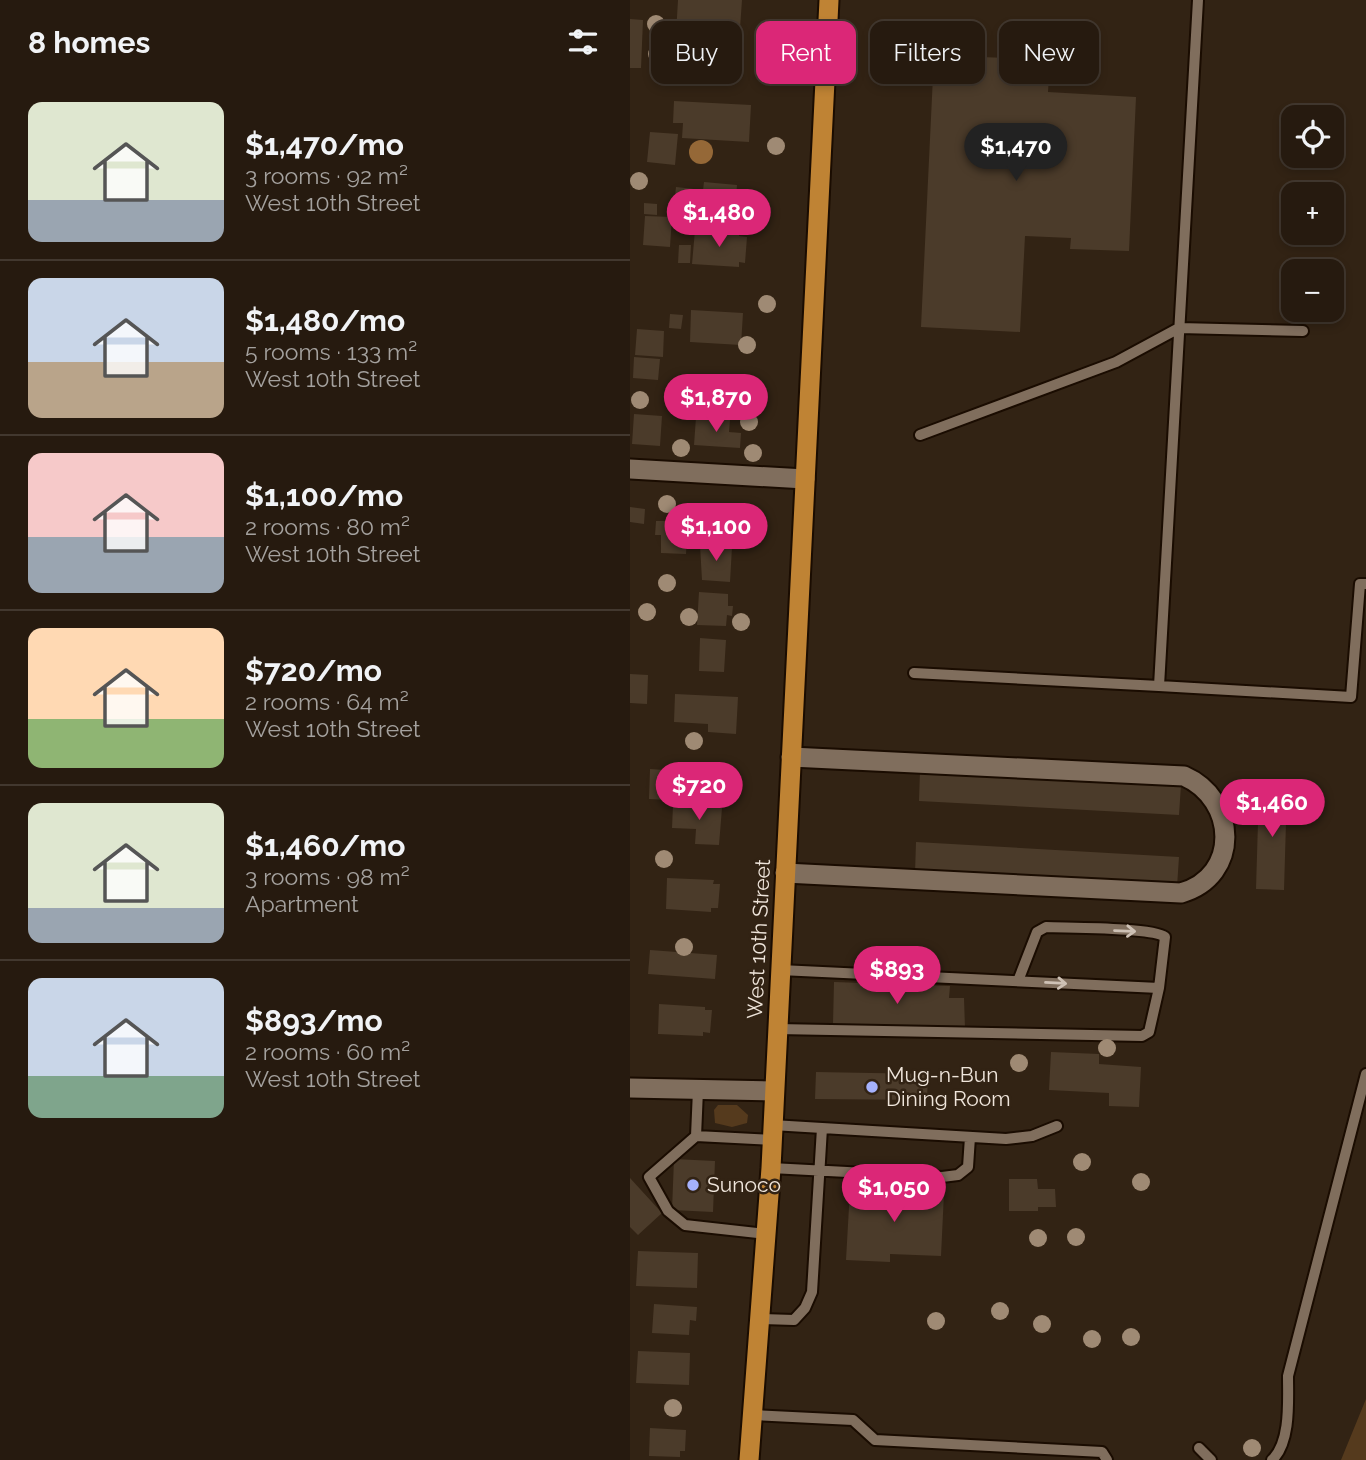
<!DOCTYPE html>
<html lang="en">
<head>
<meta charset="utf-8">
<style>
	body { margin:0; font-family:Raleway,sans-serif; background:#32271d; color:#f1f3f6; height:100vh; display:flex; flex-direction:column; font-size:26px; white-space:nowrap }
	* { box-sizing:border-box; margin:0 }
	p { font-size:23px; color:#a4a19e }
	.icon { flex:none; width:38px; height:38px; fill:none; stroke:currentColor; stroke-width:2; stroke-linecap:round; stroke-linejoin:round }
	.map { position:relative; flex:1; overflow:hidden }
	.side { display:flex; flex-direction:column; background:#261a0f; width:630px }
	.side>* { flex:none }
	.banner { position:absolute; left:21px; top:21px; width:609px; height:63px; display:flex; gap:14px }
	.fabs { position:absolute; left:651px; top:105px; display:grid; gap:14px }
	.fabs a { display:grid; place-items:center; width:63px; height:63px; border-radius:14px; background:#261a0f; box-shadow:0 4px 10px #0003,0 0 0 2px #42382f; font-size:35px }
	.price { position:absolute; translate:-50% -60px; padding:0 16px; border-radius:24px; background:#db2777; color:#fff; font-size:23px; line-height:46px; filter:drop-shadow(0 2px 4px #0008) }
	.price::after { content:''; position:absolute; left:50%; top:42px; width:21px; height:16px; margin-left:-10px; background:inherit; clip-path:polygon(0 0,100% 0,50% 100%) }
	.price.on { background:#222; color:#fff }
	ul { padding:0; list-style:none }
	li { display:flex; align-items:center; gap:21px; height:175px; padding:0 28px }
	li+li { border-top:2px solid #42382f }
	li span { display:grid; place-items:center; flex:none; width:196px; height:140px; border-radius:14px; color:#555 }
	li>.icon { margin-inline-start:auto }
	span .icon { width:84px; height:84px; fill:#fffc; stroke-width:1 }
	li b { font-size:30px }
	h2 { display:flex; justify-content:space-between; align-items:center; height:84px; padding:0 28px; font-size:30px }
	.tag { padding:0 24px; border-radius:14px; background:#261a0f; box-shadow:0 4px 10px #0003,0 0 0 2px #42382f; font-size:24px; line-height:63px }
	.tag.on { background:#db2777; color:#fff }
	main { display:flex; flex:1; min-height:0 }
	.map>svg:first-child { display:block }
</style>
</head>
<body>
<main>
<section class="side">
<h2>8 homes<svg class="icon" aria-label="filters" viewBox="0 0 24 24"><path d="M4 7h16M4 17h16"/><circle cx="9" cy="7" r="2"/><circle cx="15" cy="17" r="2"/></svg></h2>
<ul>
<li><span style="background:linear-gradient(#dfe7d0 70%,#9aa5b1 0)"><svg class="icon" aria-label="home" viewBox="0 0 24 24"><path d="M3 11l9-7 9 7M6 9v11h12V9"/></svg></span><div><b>$1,470/mo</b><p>3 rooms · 92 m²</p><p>West 10th Street</p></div></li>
<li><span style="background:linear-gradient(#c9d6e8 60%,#b9a48a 0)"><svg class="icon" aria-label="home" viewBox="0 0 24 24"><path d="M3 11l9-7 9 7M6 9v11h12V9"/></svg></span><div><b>$1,480/mo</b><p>5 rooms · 133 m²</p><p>West 10th Street</p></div></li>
<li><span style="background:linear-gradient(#f6c9c9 60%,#9aa5b1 0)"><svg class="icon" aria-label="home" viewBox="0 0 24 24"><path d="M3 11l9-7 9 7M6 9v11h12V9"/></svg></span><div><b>$1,100/mo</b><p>2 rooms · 80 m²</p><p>West 10th Street</p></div></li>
<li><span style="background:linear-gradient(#ffd9b3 65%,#8fb573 0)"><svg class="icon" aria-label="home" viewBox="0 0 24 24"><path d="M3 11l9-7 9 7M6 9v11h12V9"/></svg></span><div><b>$720/mo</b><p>2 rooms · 64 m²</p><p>West 10th Street</p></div></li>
<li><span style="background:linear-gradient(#dfe7d0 75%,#9aa5b1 0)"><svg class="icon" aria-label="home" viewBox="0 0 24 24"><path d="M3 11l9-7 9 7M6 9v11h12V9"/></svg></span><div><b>$1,460/mo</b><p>3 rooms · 98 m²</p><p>Apartment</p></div></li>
<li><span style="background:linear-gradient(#c9d6e8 70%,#7fa58c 0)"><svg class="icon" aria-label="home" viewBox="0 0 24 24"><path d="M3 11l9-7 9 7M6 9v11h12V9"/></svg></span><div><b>$893/mo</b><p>2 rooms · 60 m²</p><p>West 10th Street</p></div></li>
</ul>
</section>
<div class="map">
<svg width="736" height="1460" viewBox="0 0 736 1460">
	<rect width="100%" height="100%" fill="#322314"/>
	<path fill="#553a1d" d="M88,1105H107L118,1115L117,1123L102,1127L85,1123L84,1110Z
		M736,1399V1460H711Z"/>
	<path fill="#956837" d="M59 152a12 12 0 1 1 24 0a12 12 0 1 1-24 0Z"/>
	<path fill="#4b3b2a" d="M48,0H112L107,71L44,67Z
		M0,19L13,20L11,68H0Z
		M304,55L420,60L418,92L506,97L499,251L440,249L441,238L395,236L390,332L291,327Z
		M44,101L121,105L119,142L52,138L53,123H43Z
		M20,132L48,134L45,165L17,162Z
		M74,182L107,185L105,211L73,209L72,217L43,214L46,187L73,190Z
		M14,203L27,204V215L14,214Z
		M15,216L42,217L40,247L13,245Z
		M65,230L109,233V236L117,237L115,263L109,262V267L62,264Z
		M49,245H61L60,263H48Z
		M61,310L113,313L111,345L60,342Z
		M40,314L53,315L51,329L39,328Z
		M7,329L34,331L33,357L5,355Z
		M4,357L30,359L28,380L3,378Z
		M68,377L107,379L110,382L109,404H101V407L64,405Z
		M4,414L32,416L30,446L2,444Z
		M66,417L100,420L99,432L111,433L110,448L64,445Z
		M66,506L100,508L99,536L65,534Z
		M0,507L15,509L14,524L0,522Z
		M26,521H37V535L57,536L56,554L31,553V535H25Z
		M70,545L102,547L100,582L72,580Z
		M69,592L98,594V606H103L102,616L97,615L96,626L67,625Z
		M70,638L96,640L94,672L69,671Z
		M0,674L18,675L17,704L0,703Z
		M45,694L108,697L106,734L78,732V724L44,722Z
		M20,769L94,774L93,803L19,799Z
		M290,771L551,785L549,815L289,801Z
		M629,788L657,789L654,890L626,889Z
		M43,805L92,808L89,845L65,844L66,829L42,828Z
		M286,842L549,857L547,887L285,873Z
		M37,878L84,880L83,884H90L88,908H81V912L36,909Z
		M20,950L87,955L85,979L18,974Z
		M204,982L320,986L319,998H334L335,1028L203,1024Z
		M29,1004L75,1007V1010H82L80,1033L73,1032V1036L28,1034Z
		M421,1052L469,1054V1064L511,1067L509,1107L479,1106V1093L419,1090Z
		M186,1072L298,1074L297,1100L185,1099Z
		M44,1159L85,1161L83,1212L42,1210Z
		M0,1178L32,1213L8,1235L0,1227Z
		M379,1179H407L408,1189H425L426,1207H408V1211H379Z
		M220,1189L314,1193L311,1256L260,1254V1262L216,1260Z
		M8,1251L68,1253L67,1288L6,1286Z
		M24,1304L67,1307L66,1321L60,1320L59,1335L22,1333Z
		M8,1351L60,1353L59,1385L6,1383Z
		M20,1428L56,1430L55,1451H50V1457L19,1456Z"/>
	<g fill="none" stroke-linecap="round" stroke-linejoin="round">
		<defs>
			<path id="service" d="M568,0L529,686L721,697L730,584H736
				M290,435L486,362L549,328L673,331
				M284,673L529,686
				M388,981L407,932L416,927C438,928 522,927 535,937L529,988
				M147,1029L512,1036L519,1032L529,988L150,970
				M68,1090L66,1136L19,1177L38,1211L55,1225L137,1234
				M142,1125L376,1139L402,1136L427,1126
				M66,1136L142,1140
				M141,1168L312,1177L328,1175L338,1167L340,1137
				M130,1319L164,1320L175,1308L182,1292L192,1128
				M123,1415L223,1420L245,1440L472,1452L477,1460
				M569,1448L581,1460
				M642,1460C661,1442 658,1401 658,1376L736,1074"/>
			<path id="minor" d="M0,469L175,479
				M155,873L551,893C611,876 607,799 554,776L161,757
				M0,1088L144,1091"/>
			<path id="primary" d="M119,1460L141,1168L199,0"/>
		</defs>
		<use href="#service" stroke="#1a0c01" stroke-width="14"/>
		<use href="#minor" stroke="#1a0c01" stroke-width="23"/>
		<use href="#primary" stroke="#1a0c01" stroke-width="23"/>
		<use href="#service" stroke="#806e5d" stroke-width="10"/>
		<use href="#minor" stroke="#806e5d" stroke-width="19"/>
		<use href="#primary" stroke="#bf8334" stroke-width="19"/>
	</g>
	<g fill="#9f8a74">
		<circle cx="26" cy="24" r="9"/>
		<circle cx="27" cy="54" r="9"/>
		<circle cx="146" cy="146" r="9"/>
		<circle cx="9" cy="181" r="9"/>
		<circle cx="137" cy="304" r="9"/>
		<circle cx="117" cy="345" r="9"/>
		<circle cx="10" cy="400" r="9"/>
		<circle cx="119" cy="422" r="9"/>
		<circle cx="51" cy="448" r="9"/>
		<circle cx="123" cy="453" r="9"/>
		<circle cx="37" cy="504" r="9"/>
		<circle cx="110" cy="537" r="9"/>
		<circle cx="37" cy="583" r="9"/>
		<circle cx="17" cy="612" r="9"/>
		<circle cx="59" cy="617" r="9"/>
		<circle cx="111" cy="622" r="9"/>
		<circle cx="64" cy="741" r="9"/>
		<circle cx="34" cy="859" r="9"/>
		<circle cx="54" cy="947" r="9"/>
		<circle cx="477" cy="1048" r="9"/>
		<circle cx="389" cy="1063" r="9"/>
		<circle cx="452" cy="1162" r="9"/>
		<circle cx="511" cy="1182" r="9"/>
		<circle cx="446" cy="1237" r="9"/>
		<circle cx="408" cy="1238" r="9"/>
		<circle cx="370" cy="1311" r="9"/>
		<circle cx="306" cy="1321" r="9"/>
		<circle cx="412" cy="1324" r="9"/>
		<circle cx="501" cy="1337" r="9"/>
		<circle cx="462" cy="1339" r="9"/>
		<circle cx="43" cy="1408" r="9"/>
		<circle cx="622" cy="1448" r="9"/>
	</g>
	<defs><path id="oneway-shaft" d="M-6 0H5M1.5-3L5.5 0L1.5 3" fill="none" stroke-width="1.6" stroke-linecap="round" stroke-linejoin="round" transform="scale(1.75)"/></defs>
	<g stroke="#cec1b5">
		<use href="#oneway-shaft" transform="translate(495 931) rotate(2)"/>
		<use href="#oneway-shaft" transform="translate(426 983) rotate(3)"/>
	</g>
	<g fill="#a5b1fc" stroke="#322314" stroke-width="2.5">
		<circle cx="242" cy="1087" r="7"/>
		<circle cx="63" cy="1185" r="7"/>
	</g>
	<g text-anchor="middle" stroke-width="5" stroke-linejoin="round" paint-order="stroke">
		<g font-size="21" fill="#efe5db" stroke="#322314">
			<text transform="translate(129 939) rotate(-87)" y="7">West 10th Street</text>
		</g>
		<g font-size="21" fill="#efe5db" stroke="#322314" text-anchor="start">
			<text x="256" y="1082">Mug-n-Bun<tspan x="256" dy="24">Dining Room</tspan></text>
			<text x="77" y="1192">Sunoco</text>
		</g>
	</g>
</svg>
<div class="fabs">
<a><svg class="icon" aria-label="locate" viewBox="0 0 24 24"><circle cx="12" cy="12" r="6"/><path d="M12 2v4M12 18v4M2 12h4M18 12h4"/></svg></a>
<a>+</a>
<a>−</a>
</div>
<b class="price on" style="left:386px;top:183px">$1,470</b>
<b class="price" style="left:89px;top:249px">$1,480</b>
<b class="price" style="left:86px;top:434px">$1,870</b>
<b class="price" style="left:86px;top:563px">$1,100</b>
<b class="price" style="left:69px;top:822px">$720</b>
<b class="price" style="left:642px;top:839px">$1,460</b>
<b class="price" style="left:267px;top:1006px">$893</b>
<b class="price" style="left:264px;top:1224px">$1,050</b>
<div class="banner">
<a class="tag">Buy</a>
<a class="tag on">Rent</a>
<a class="tag">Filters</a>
<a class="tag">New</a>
</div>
</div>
</main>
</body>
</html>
